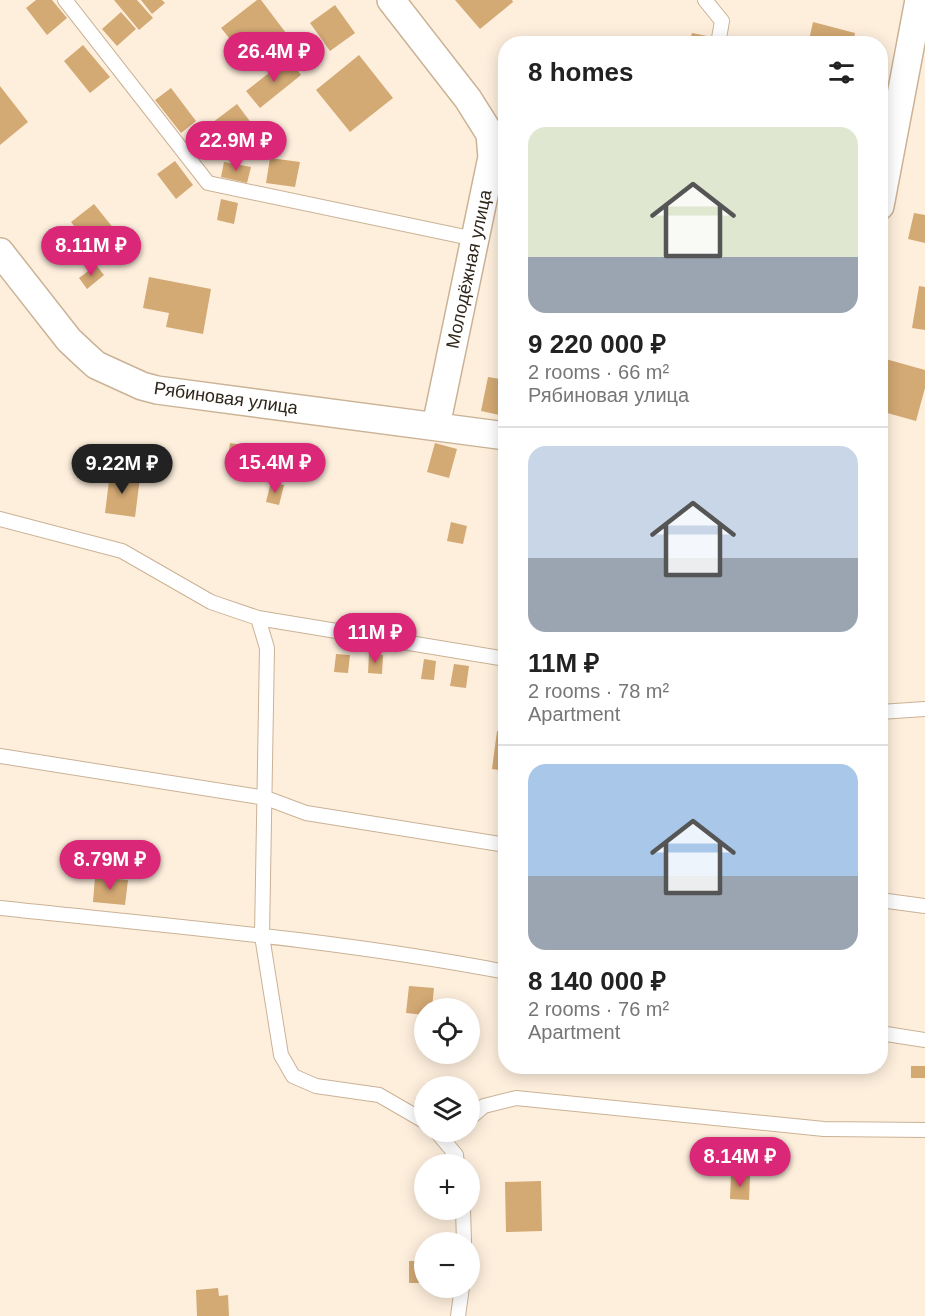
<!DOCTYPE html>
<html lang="en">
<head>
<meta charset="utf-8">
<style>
	body { margin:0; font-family:Helvetica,sans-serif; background:#f6f6f6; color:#222; height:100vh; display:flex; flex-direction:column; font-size:22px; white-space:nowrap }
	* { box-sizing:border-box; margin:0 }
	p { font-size:20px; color:#767676 }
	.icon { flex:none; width:33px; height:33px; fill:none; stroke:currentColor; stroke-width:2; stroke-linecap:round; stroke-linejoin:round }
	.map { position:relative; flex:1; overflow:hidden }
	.drawer { position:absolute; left:498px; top:36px; width:390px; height:1038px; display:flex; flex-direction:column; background:#fff; border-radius:24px; box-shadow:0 3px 15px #0003 }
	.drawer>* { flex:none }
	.fabs { position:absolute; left:414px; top:998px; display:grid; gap:12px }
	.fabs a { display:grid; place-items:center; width:66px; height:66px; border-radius:50%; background:#fff; box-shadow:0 3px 15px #0003; font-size:30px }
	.price { position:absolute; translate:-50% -51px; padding:0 14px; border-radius:21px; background:#db2777; color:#fff; font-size:20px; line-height:39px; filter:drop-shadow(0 2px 3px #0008) }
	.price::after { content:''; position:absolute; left:50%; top:36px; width:18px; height:14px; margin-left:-9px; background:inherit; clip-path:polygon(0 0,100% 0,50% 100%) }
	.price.on { background:#222; color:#fff }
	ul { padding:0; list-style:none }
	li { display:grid; align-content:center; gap:12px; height:318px; padding:0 30px }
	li+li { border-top:2px solid #e0e0e0 }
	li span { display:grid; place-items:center; height:186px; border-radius:18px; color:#555 }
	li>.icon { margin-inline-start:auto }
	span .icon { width:108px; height:108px; fill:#fffc; stroke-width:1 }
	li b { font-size:26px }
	h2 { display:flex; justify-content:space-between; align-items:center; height:72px; padding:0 30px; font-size:26px }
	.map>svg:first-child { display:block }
</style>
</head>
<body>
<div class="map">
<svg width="925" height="1316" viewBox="0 0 925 1316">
	<rect width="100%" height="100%" fill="#feefdd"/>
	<path fill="#d3a974" d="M36,0H52L67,18L47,35L26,8Z
		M114,0H137L153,18L139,30Z
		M141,0H162L165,3L152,14Z
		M257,0H261L289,37L252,66L221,28Z
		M455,0H512L513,2L480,29Z
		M335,5L355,33L330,51L310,23Z
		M121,12L136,29L117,46L102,29Z
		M813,22L855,33L853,44H808Z
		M692,33L707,36L705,44H689Z
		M83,45L110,77L90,93L64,61Z
		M359,55L393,98L350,132L316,90Z
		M288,58L301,75L260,108L246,91Z
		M0,86L28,122L0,145Z
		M171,88L196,121L181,133L155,100Z
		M237,104L252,124L211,155L196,135Z
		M270,158L300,162L295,187L266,183Z
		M175,161L193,185L176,199L157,174Z
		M224,162L251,167L247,183L221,177Z
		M221,199L238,203L234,224L217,220Z
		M94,204L123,240L92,264L70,235L77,230L71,222Z
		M914,213L925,215V243L908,239Z
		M96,265L104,275L87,289L79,278Z
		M149,277L211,289L203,334L166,327L169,313L143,308Z
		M919,286L925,287V330L912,328Z
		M882,358L925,370V388L916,421L880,411Z
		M488,377L506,380L504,416L481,411Z
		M230,443L243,445L240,465L227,463Z
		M435,443L457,449L449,478L427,472Z
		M110,473L140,477L135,517L105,513Z
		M271,482L284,485L279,505L266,502Z
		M451,522L467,526L463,544L447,541Z
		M336,654L350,655L348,673L334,672Z
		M369,654L383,655L382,674L368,673Z
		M424,659L436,661L434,680L421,679Z
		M454,664L469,666L466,688L450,686Z
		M497,731L506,732V771L492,769Z
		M95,877L128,880L125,905L93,902Z
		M409,986L434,988L432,1008H424V1015L406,1013Z
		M911,1066H925V1078H911Z
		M731,1175L750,1176L749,1200L730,1199Z
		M541,1181L542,1231L506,1232L505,1182Z
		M409,1261H424V1283H409Z
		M218,1288L219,1296L228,1295L229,1316H197L196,1290Z"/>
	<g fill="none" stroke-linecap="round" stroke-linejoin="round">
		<defs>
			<path id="service" d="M65,0L208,183L475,239
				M705,0L722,21L718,44
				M0,519L122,551L211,602L258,618L267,648L262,936L281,1055L293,1076L316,1086L379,1095L424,1121
				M258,618L506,659
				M880,712L925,709
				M0,756L266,798L306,813L506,845
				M880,900L925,906
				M0,908C169,926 339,940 506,972
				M880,1033L925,1040
				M470,1118L484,1106L516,1098L824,1129L925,1130
				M436,1131L456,1155L457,1164
				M463,1209L464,1242
				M458,1316L462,1287"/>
			<path id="minor" d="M391,0L468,99L490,134L492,157L436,426
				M880,206L919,0
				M0,252L69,340L85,355L96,365L142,386L157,390L506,436"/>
		</defs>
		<use href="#service" stroke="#cab295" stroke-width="16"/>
		<use href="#minor" stroke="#cab295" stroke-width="30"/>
		<use href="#service" stroke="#fff" stroke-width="14"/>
		<use href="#minor" stroke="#fff" stroke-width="27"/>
	</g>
	<g text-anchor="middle" stroke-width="6" stroke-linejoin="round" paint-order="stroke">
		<g font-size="18" fill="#2f261a" stroke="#fff">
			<text transform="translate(469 269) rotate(-78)" y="6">Молодёжная улица</text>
			<text transform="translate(226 398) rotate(8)" y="6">Рябиновая улица</text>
		</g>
	</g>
</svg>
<div class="fabs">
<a><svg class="icon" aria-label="locate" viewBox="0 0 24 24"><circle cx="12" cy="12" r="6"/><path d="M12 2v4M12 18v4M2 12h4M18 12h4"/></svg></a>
<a><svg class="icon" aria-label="layers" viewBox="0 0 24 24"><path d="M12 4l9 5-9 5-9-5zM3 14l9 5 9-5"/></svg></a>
<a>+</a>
<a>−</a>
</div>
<b class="price" style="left:274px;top:83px">26.4M ₽</b>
<b class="price" style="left:236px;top:172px">22.9M ₽</b>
<b class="price" style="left:91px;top:277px">8.11M ₽</b>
<b class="price" style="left:275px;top:494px">15.4M ₽</b>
<b class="price on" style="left:122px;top:495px">9.22M ₽</b>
<b class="price" style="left:375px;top:664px">11M ₽</b>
<b class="price" style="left:110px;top:891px">8.79M ₽</b>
<b class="price" style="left:740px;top:1188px">8.14M ₽</b>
<section class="drawer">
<h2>8 homes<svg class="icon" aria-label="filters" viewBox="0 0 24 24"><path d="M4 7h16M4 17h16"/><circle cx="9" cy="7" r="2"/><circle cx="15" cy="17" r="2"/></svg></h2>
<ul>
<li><span style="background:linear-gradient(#dfe7d0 70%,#9aa5b1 0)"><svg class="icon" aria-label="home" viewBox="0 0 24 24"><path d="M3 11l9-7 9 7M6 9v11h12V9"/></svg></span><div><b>9 220 000 ₽</b><p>2 rooms · 66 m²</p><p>Рябиновая улица</p></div></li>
<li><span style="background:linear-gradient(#c9d6e8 60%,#9aa5b1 0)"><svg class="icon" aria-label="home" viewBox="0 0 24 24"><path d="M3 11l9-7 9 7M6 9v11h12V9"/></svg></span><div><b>11M ₽</b><p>2 rooms · 78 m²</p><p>Apartment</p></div></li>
<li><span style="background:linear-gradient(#a9c7e8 60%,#9aa5b1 0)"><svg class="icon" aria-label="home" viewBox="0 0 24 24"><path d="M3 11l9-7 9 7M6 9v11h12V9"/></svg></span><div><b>8 140 000 ₽</b><p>2 rooms · 76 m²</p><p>Apartment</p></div></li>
</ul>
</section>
</div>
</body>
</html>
